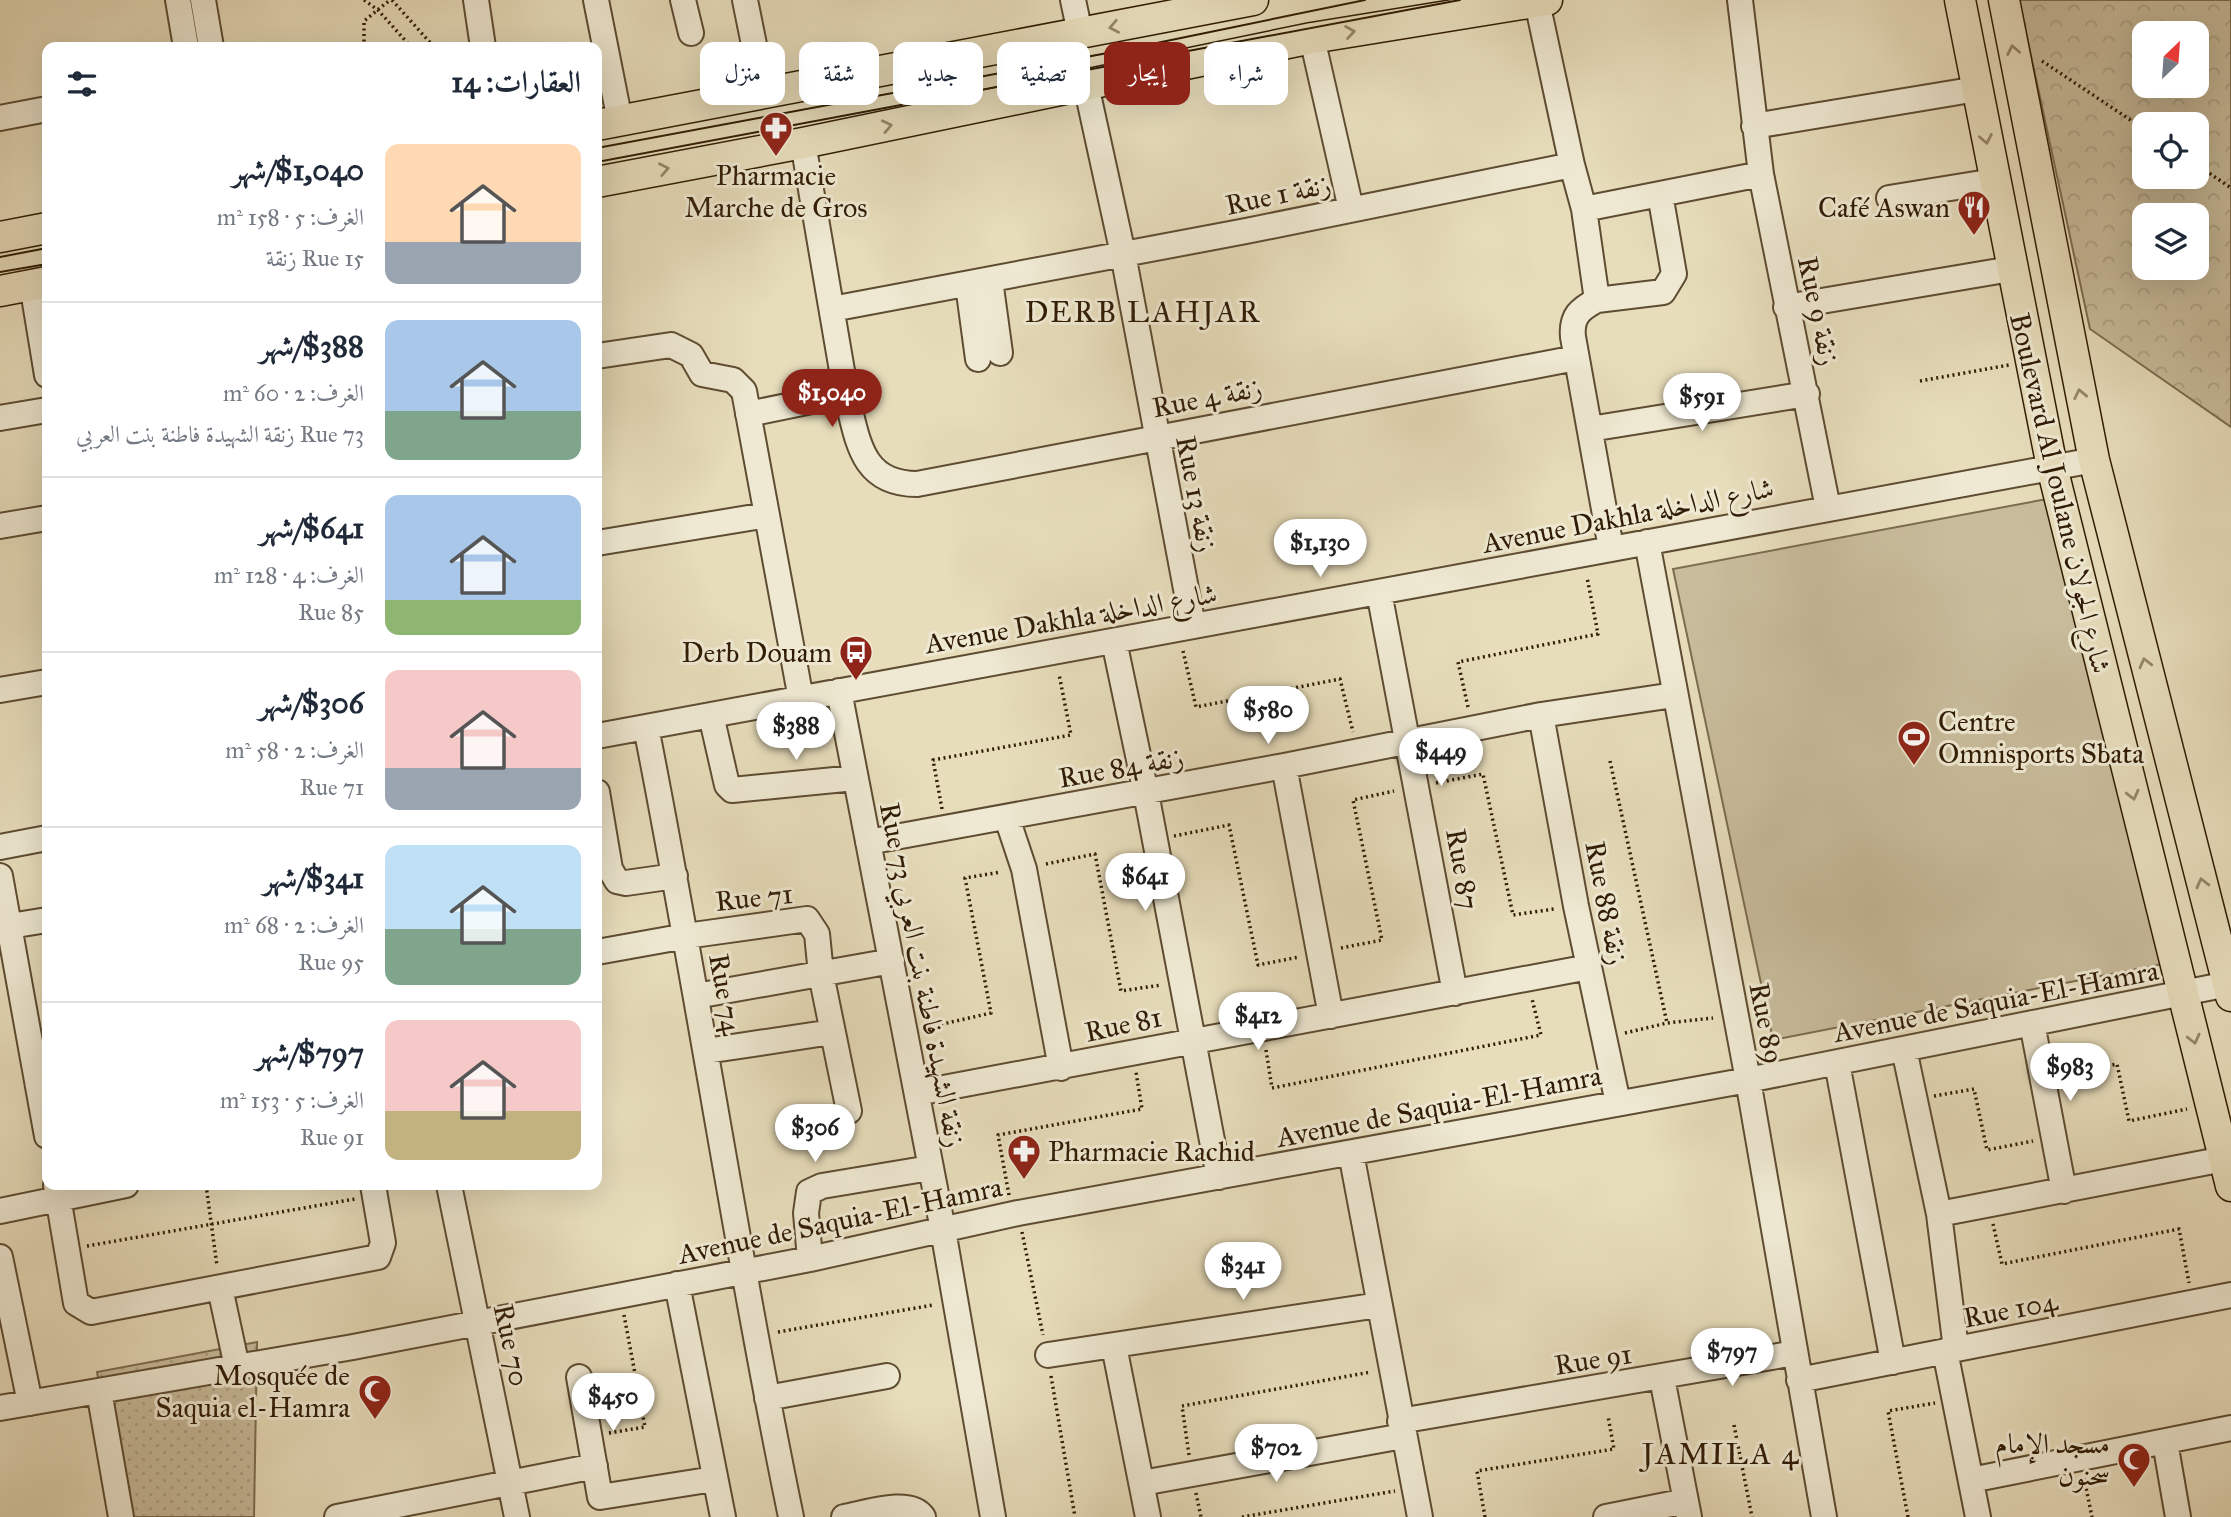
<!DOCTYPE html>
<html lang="ar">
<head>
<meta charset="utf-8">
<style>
	body { margin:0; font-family:"IM FELL Great Primer",Amiri,serif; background:#f2f2f3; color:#1f2937; direction:rtl; height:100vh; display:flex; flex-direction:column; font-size:26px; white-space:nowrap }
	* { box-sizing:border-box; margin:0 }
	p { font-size:23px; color:#747a83 }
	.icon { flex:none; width:38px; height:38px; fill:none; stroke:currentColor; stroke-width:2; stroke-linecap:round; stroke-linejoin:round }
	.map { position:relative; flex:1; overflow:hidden; direction:ltr }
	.sheet { position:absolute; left:42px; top:42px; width:560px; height:1148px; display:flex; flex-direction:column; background:#fff; border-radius:14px; box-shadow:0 7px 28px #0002; direction:rtl }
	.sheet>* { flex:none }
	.top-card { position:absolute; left:623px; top:42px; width:665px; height:63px; direction:rtl; display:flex; gap:14px }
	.needle { width:46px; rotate:25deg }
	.tools { position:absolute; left:2132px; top:21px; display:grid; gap:14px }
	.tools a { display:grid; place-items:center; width:77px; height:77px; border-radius:14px; background:#fff; box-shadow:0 7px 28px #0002; font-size:35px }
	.price { position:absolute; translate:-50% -60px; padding:0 16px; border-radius:24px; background:#fff; color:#222; font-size:23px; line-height:46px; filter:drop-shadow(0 2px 4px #0008) }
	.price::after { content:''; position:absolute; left:50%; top:42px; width:21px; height:16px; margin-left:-10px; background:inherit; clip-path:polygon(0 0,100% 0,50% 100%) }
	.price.selected { background:#8f2418; color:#fff }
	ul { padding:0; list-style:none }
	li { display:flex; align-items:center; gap:21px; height:175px; padding:0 21px }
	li+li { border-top:2px solid #e0e1e3 }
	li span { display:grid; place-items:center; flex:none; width:196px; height:140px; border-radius:14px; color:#555 }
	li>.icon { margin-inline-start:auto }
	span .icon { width:84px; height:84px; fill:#fffc; stroke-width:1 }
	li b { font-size:30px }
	h2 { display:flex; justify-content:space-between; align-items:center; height:84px; padding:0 21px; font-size:30px }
	.pill { padding:0 24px; border-radius:14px; background:#fff; box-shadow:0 7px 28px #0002; font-size:24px; line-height:63px }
	.pill.selected { background:#8f2418; color:#fff }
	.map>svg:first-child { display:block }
</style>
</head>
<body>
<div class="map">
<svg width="2231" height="1517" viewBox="0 0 2231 1517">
	<defs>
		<pattern id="park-crowns" width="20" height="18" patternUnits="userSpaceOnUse" patternTransform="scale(1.75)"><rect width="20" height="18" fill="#c8bc9c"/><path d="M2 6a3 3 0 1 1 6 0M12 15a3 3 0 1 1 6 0" fill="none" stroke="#aca185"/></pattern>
		<pattern id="garden-dots" width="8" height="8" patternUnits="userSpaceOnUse" patternTransform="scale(1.75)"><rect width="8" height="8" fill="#c8bc9c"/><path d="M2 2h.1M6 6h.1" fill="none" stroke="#aca185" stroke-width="1.8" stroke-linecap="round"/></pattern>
	</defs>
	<rect width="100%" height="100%" fill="#e7ddbb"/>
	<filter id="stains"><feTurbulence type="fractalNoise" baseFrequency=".00286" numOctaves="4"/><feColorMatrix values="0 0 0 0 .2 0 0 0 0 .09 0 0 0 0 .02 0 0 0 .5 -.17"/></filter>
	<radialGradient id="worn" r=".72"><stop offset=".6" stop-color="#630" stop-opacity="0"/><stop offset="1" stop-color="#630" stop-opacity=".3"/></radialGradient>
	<path fill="#c8bc9c" stroke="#7c6c50" stroke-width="2" d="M2047,499L2163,964L1773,1040L1673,569Z"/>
	<path fill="url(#park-crowns)" stroke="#7c6c50" stroke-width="2" fill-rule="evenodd" d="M2019,0H2231V427L2090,329ZM2144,33H2196V86H2144ZM2144,124H2196V177H2144ZM2144,215H2196V268H2144Z"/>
	<path fill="url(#garden-dots)" stroke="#7c6c50" stroke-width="2" d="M257,1342L254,1517H123L97,1372Z"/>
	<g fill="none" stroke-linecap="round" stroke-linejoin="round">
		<defs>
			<path id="minor" d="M178,0L186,47
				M203,0L211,47
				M476,0L483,47
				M596,0L620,121
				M683,0L691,33
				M745,0L764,94
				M1073,0L1080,33
				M1740,0L1761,174L1828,508
				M1312,38L1351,209
				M1086,85L1123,254L1193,626
				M0,118L47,109
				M1754,126L1977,89
				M803,143L846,394C858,439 860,484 917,484L1576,358
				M1572,165L1584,209L1597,300C1580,309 1571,316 1573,337L1611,548
				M1889,198L1994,181
				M1584,209L1761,174
				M990,280L1000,353
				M32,284L47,375
				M968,285L978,359
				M1597,300L1663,292L1674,274L1660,194
				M1786,307L2011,269
				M832,309L1246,231L1572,165L1537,2
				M597,356L671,345L691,355L702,374L733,380L744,391L801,699
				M748,414L846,394
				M0,418L47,410
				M1590,429L1807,394
				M0,526L47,518
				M1647,542L1748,1080L1824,1517
				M597,543L767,515
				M1379,592L1455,993
				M1114,641L1146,793L1219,1177
				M0,690L47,682
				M839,691L943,1230L993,1517
				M711,715L727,785L732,790L855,778
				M1541,715L1576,906L1618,1103
				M646,727C698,990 737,1255 791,1517
				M597,736L2094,460
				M1284,766L1331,1016
				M597,792L610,869L617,881L626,883L675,876
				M1007,818L1024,869L1061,1068
				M868,842L1284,766L1541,715L1674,695
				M0,847L47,838
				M0,876L47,1136
				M10,926L47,920
				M597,952L686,936L807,919L817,934L821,974L849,1111
				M696,996L892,961
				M2032,1023L2064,1191
				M1904,1049L1939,1214L1956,1349
				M706,1051L832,1032
				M1837,1063L1893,1362
				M917,1093L1589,967
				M1351,1153L1420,1517
				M56,1185L76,1303L91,1312L378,1257L383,1243L373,1185
				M449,1185L517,1517
				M0,1211L126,1185
				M1939,1214L2224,1159
				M0,1257L30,1403
				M810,1259L806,1213L809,1192L822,1186L930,1168
				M677,1284L723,1517
				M220,1288L237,1367
				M1114,1346L1148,1517
				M1945,1351L1978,1517
				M1048,1355L1379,1305
				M579,1377L600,1497L714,1479
				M1662,1378L1689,1517
				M1799,1380L2231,1295
				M99,1391L121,1517
				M767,1398L887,1376
				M0,1408L353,1347L810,1259L1018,1213L1748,1080L2228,984
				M1400,1421L1795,1353
				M2165,1442L2178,1517
				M1971,1480L2231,1428
				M1142,1483L1403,1436
				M337,1517L595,1466
				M844,1517C863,1514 910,1497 923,1517
				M1606,1517L1686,1501"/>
			<path id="major" d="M1960,0L2052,467L2231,1186
				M2004,0L2094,460L2231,996
				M597,125L1253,0
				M597,182L803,143L1312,38L1547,0
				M0,237L47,228
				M0,291L47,282"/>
		</defs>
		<use href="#minor" stroke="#5e4c32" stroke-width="28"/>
		<use href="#major" stroke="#301c04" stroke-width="33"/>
		<path stroke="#301c04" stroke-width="3.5" stroke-dasharray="2 3.5" stroke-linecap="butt" d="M364,0L378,10L411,47
			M392,0L434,47
			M364,47V21L390,0
			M2042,61L2144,129
			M2196,164L2231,188
			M1920,381L2009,365
			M1183,651L1196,707L1340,679L1353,732
			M1468,707L1458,662L1598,634L1587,577
			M1610,761L1667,1023
			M1436,783L1483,774L1513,915L1554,909
			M942,809L933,760L1071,735L1059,674
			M1174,836L1229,825L1258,965L1299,957
			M1046,864L1095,854L1121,991L1161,985
			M1341,948L1382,940L1353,800L1394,791
			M925,1028L991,1013L965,878L1001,872
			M1625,1033L1667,1023L1713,1018
			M1266,1050L1272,1088L1541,1035L1532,999
			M2064,1075L2117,1064L2129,1121L2187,1109
			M1934,1096L1974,1089L1987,1150L2033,1141
			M206,1185L217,1266
			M1009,1195L998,1135L1142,1109L1136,1072
			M1993,1224L2002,1264L2179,1229L2189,1283
			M1022,1232L1043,1335
			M87,1246L355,1199
			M778,1332L933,1305
			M1051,1376L1075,1517
			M1734,1425L1752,1517
			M609,1433L645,1427L624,1315
			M1189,1455L1182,1406L1371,1372
			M2084,1478L2092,1517
			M1196,1493L1201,1517
			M1242,1517L1395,1491
			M1485,1517L1477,1471L1614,1449L1608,1416
			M1908,1517L1888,1411L1935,1403"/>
		<use href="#minor" stroke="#efe9d3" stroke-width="24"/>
		<use href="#major" stroke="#e7ddbb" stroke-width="30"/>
		<path stroke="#301c04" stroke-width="2" d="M597,148L1113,52L1365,0
			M597,162L1460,0
			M0,257L47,248
			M0,272L47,264"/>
	</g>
	<defs><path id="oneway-chevron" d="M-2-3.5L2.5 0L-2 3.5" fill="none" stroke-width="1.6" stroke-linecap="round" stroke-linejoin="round" transform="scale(1.75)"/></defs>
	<g stroke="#958669">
		<use href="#oneway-chevron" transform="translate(1114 27) rotate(169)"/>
		<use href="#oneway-chevron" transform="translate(1350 32) rotate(-9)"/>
		<use href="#oneway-chevron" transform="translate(2013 50) rotate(-101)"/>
		<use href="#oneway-chevron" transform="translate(887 126) rotate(-12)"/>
		<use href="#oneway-chevron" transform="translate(1986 139) rotate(79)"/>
		<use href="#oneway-chevron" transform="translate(664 169) rotate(-11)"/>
		<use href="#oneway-chevron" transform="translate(2080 394) rotate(-102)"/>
		<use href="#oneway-chevron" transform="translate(2145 663) rotate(-104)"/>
		<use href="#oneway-chevron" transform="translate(2133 795) rotate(76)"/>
		<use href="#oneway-chevron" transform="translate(2202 883) rotate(-104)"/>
		<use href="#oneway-chevron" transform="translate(2194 1039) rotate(76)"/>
	</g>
	<defs>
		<symbol id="pharmacy-pin" viewBox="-11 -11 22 30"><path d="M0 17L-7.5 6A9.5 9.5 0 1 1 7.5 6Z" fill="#8f2418" stroke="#efe9d3"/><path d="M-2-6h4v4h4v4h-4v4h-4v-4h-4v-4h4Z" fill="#fff"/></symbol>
		<symbol id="restaurant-pin" viewBox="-11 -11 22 30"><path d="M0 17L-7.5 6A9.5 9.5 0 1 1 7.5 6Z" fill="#8f2418" stroke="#efe9d3"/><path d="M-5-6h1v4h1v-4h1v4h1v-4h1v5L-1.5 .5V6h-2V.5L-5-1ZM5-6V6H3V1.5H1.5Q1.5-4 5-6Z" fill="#fff"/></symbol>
		<symbol id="bus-pin" viewBox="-11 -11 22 30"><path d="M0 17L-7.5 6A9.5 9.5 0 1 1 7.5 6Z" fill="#8f2418" stroke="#efe9d3"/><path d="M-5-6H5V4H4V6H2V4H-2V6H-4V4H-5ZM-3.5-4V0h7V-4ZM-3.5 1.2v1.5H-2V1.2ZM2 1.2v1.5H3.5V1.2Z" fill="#fff"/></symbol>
		<symbol id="stadium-pin" viewBox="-11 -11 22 30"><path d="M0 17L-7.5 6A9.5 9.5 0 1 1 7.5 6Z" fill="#8f2418" stroke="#efe9d3"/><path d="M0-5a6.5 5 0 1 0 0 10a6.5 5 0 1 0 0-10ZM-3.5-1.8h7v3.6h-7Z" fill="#fff"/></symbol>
		<symbol id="mosque-pin" viewBox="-11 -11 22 30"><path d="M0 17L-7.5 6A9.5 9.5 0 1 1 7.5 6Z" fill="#8f2418" stroke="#efe9d3"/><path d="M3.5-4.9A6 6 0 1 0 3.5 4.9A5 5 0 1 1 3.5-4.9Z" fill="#fff"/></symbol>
	</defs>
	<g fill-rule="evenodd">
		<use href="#pharmacy-pin" x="757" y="109" width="38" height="52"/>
		<use href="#restaurant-pin" x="1955" y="188" width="38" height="52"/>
		<use href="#bus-pin" x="837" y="633" width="38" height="52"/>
		<use href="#stadium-pin" x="1895" y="718" width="38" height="52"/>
		<use href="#pharmacy-pin" x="1005" y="1132" width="38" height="52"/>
		<use href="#mosque-pin" x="356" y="1372" width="38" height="52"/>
		<use href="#mosque-pin" x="2115" y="1440" width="38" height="52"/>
	</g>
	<g text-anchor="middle" stroke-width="6" stroke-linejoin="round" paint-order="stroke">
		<g font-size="28" fill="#301c04" stroke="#efe9d3" text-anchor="end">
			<text x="776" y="185" text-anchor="middle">Pharmacie<tspan x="776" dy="32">Marche de Gros</tspan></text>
			<text x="1950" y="217">Café Aswan</text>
			<text x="832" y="662">Derb Douam</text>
			<text x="1938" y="731" text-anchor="start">Centre<tspan x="1938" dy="32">Omnisports Sbata</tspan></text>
			<text x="1048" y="1161" text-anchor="start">Pharmacie Rachid</text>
			<text x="350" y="1385">Mosquée de<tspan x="350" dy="32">Saquia el-Hamra</tspan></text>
			<text x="2110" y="1453">مسجد الإمام<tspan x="2110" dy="32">سحنون</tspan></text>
		</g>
		<g font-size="28" fill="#301c04" stroke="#efe9d3">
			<text transform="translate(1278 194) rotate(-12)" y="10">Rue 1 زنقة</text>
			<text transform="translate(1819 311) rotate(78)" y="10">Rue 9 زنقة</text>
			<text transform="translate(1207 397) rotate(-11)" y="10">Rue 4 زنقة</text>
			<text transform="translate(2061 493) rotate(77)" y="10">Boulevard Al Joulane شارع الجولان</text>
			<text transform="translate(1197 494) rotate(79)" y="10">Rue 13 زنقة</text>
			<text transform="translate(1628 515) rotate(-11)" y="10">Avenue Dakhla شارع الداخلة</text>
			<text transform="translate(1071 618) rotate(-10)" y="10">Avenue Dakhla شارع الداخلة</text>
			<text transform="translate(1121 767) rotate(-10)" y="10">Rue 84 زنقة</text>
			<text transform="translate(1463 869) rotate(80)" y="10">Rue 87</text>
			<text transform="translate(754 897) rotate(-6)" y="10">Rue 71</text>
			<text transform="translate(1607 903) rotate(79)" y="10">Rue 88 زنقة</text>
			<text transform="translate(923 975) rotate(79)" y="10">Rue 73 زنقة الشهيدة فاطنة بنت العربي</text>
			<text transform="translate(726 994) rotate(80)" y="10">Rue 74</text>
			<text transform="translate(1996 1001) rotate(-11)" y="10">Avenue de Saquia-El-Hamra</text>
			<text transform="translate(1767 1023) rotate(79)" y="10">Rue 89</text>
			<text transform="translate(1123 1024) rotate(-12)" y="10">Rue 81</text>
			<text transform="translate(1439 1106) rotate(-11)" y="10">Avenue de Saquia-El-Hamra</text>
			<text transform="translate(840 1220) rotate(-12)" y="10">Avenue de Saquia-El-Hamra</text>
			<text transform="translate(2010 1309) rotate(-11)" y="10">Rue 104</text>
			<text transform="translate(512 1345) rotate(78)" y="10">Rue 70</text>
			<text transform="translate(1593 1359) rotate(-9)" y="10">Rue 91</text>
		</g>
		<g font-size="30" letter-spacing="2" fill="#301c04" stroke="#efe9d3">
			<text x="1143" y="322">DERB LAHJAR</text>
			<text x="1721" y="1464">JAMILA 4</text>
		</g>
	</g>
	<rect width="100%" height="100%" filter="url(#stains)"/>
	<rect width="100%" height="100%" fill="url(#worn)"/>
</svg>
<div class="tools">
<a><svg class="needle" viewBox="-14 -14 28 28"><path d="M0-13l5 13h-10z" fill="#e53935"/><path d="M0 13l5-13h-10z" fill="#747a83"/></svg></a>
<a><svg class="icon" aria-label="locate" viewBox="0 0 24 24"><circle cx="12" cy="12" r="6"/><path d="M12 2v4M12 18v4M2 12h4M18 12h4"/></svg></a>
<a><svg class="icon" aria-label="layers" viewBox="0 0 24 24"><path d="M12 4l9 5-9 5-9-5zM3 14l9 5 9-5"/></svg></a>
</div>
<b class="price selected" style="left:832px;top:429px">$1,040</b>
<b class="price" style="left:1702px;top:433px">$591</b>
<b class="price" style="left:1320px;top:579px">$1,130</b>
<b class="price" style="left:1268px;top:746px">$580</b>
<b class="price" style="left:796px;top:762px">$388</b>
<b class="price" style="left:1441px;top:788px">$449</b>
<b class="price" style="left:1145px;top:913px">$641</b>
<b class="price" style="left:1258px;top:1052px">$412</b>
<b class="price" style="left:2070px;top:1103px">$983</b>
<b class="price" style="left:815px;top:1164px">$306</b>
<b class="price" style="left:1243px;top:1302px">$341</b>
<b class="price" style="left:1732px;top:1388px">$797</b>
<b class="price" style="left:613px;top:1433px">$450</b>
<b class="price" style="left:1276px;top:1484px">$702</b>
<div class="top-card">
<a class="pill">شراء</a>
<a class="pill selected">إيجار</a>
<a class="pill">تصفية</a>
<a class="pill">جديد</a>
<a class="pill">شقة</a>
<a class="pill">منزل</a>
</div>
<section class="sheet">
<h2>العقارات: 14<svg class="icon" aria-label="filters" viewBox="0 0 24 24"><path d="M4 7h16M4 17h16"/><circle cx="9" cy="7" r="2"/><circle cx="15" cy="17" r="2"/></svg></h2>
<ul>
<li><span style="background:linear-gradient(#ffd9b3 70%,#9aa5b1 0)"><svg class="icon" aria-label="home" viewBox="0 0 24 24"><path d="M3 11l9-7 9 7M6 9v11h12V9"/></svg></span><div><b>$1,040/شهر</b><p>الغرف: 5 · 158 m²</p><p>Rue 15 زنقة</p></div></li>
<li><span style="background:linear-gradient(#a9c7e8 65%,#7fa58c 0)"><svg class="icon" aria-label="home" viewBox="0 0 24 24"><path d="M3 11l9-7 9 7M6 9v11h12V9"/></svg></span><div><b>$388/شهر</b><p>الغرف: 2 · 60 m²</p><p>Rue 73 زنقة الشهيدة فاطنة بنت العربي</p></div></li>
<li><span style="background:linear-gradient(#a9c7e8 75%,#8fb573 0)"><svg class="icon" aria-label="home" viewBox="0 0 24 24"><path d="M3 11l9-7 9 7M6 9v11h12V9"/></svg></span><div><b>$641/شهر</b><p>الغرف: 4 · 128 m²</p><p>Rue 85</p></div></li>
<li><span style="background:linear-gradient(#f6c9c9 70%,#9aa5b1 0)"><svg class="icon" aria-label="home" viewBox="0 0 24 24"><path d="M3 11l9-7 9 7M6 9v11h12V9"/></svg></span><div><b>$306/شهر</b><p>الغرف: 2 · 58 m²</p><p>Rue 71</p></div></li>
<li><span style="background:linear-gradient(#bfe0f5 60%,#7fa58c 0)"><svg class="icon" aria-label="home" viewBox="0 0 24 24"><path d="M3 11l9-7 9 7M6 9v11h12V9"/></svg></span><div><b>$341/شهر</b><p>الغرف: 2 · 68 m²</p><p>Rue 95</p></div></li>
<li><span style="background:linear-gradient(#f6c9c9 65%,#c2b280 0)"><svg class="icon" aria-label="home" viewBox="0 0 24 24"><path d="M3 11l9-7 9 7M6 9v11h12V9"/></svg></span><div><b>$797/شهر</b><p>الغرف: 5 · 153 m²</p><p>Rue 91</p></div></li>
</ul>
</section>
</div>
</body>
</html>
